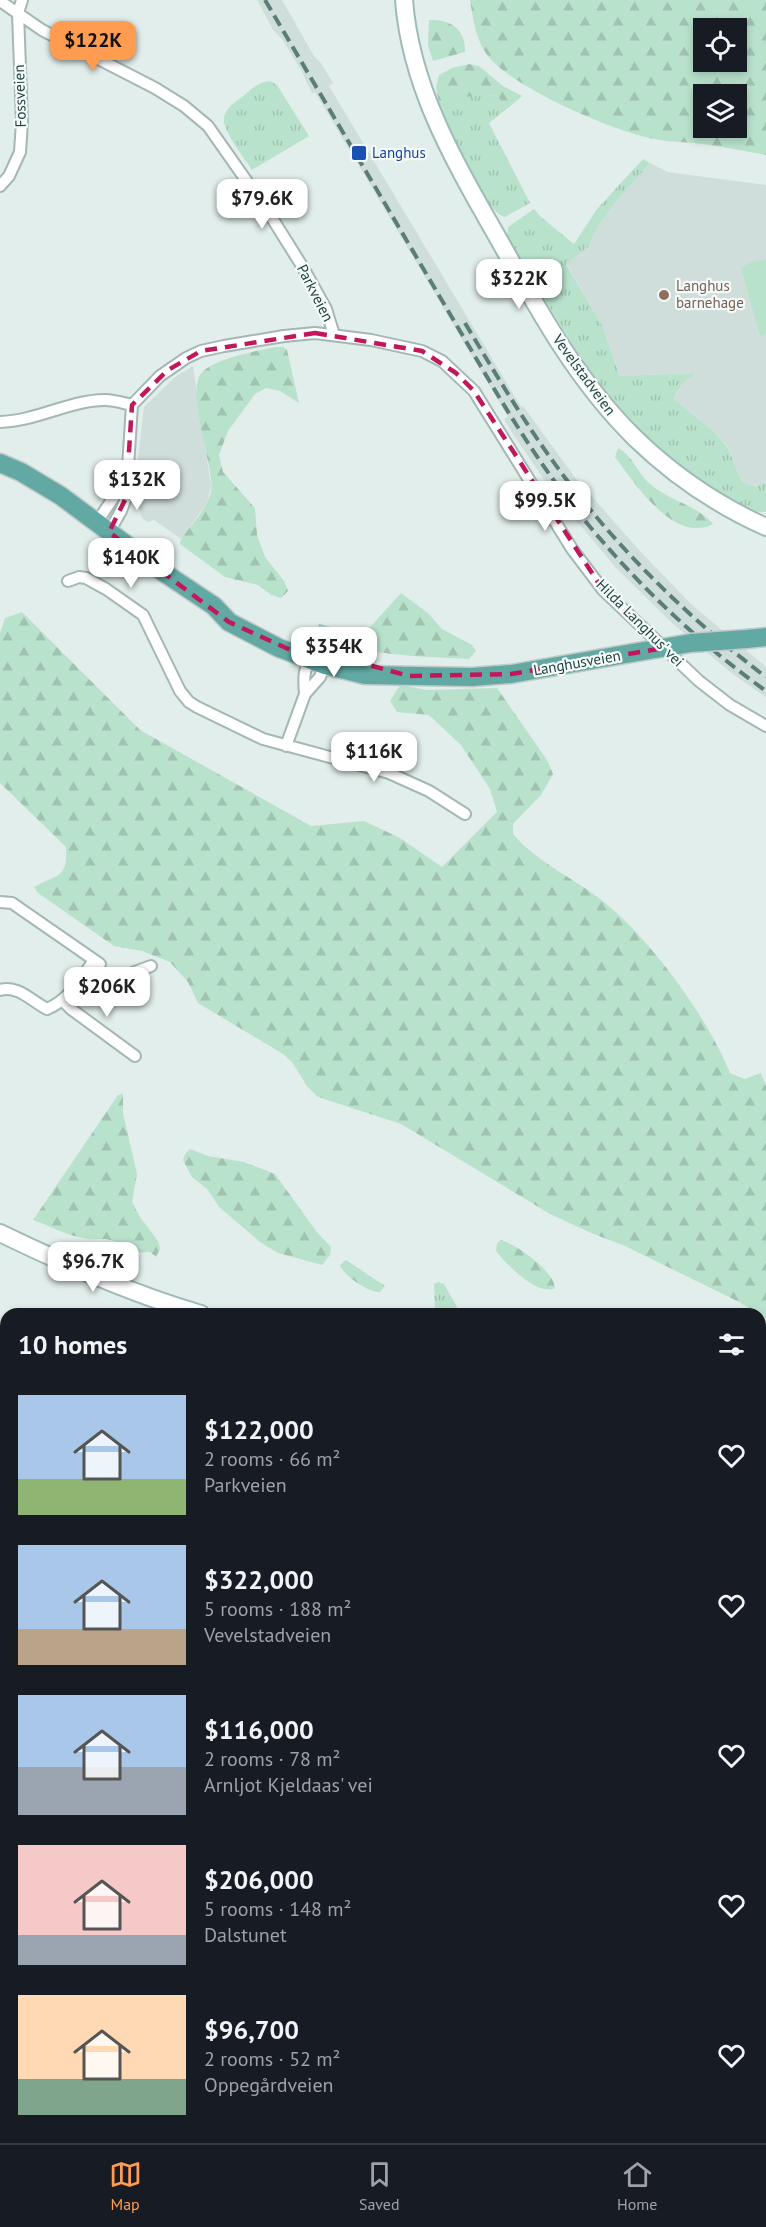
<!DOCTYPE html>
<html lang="en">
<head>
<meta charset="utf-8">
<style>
	body { margin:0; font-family:"PT Sans",sans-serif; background:#242831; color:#f1f3f6; height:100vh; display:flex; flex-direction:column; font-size:22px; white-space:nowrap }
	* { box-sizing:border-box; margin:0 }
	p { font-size:20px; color:#9ea1a6 }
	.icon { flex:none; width:33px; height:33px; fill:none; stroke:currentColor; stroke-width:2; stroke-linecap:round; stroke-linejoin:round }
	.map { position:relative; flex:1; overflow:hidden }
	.side { position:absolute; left:0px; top:1308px; width:766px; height:836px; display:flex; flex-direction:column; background:#171b24; border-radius:18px 18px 0 0; box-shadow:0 3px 9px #0003 }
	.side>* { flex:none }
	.fabs { position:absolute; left:693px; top:18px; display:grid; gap:12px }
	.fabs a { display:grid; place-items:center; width:54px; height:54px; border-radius:0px; background:#171b24; box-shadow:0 3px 9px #0003; font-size:30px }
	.price { position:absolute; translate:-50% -51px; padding:0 14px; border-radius:12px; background:#fff; color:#222; font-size:20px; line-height:39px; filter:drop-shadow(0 2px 3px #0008) }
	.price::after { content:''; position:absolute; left:50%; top:36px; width:18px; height:14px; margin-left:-9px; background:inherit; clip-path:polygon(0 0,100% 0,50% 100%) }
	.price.current { background:#ff9c4f; color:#111 }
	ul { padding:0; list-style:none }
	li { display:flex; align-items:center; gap:18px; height:150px; padding:0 18px }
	li span { display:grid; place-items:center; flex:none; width:168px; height:120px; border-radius:0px; color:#555 }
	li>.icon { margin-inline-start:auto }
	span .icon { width:72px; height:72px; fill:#fffc; stroke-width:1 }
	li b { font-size:26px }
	h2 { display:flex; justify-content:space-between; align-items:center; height:72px; padding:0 18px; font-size:26px }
	.tab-bar { display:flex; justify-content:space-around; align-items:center; height:84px; border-top:2px solid #363941; background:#171b24; font-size:16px; color:#9ea1a6 }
	.tab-bar a { display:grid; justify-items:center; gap:3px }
	.tab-bar .current { color:#ff9c4f }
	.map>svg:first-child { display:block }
</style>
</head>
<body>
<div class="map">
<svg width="766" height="2143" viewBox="0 0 766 2143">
	<defs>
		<pattern id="grass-tufts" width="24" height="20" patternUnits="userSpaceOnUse" patternTransform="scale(1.5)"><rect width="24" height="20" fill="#b9e2cc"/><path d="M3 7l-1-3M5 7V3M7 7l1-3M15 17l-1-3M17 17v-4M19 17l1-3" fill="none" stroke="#9fc3b0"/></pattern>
		<pattern id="forest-firs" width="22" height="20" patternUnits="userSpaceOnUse" patternTransform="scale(1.5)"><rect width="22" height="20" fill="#b9e2cc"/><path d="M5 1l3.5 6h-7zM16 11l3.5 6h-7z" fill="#9fc3b0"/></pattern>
	</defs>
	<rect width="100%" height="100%" fill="#e2eeeb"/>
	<path fill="#d0dedb" d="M257,0H282L314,56L321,63L333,83L329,86L521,407L523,406L574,476L639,550L691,604L766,667V697L734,675L673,624L617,569L554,494L511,431L504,419L508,417L315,92L312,93L301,70L282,39L273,30Z
		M650,163L668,172L766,185V482L756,487L742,482L728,447L713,431L673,398L683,383L695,373L620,376L602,325L566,263L589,246L597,228L614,204Z
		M193,366L211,486L207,503L181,539L154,520L148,522L142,518L138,506L136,476L144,407L175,377Z"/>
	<path fill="url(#grass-tufts)" d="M270,81L277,85L309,136L252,170C245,159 221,129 224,117C226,108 235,102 242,97C251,89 258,82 270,81Z
		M476,94L497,96L508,108L489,123L530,203L505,217C482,210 449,133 440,109L453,100Z
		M643,159L650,163L614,204L597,228L589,246L566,264L602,325L620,376L696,373L683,383L673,398L713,431L728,448L742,482L756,487L766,482V512H758L742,508L716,492L671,460L629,419L587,369L507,237L508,227L534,209L541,217L574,244L597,209Z
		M438,1282L444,1284L461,1314H435L434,1284Z"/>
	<path fill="url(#forest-firs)" fill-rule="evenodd" d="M470,0H766V155C745,151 724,147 703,144C685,142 666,142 649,138C609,129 507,86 485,52C475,35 473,19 470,0ZM704,28H736V62H704ZM704,94H736V128H704Z
		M429,20C450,19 466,29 465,52L433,61L428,45Z
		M469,64L479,66L503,86L522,96L508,108L497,96C473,94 460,96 440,109L436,87L439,75L452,68Z
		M275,347H283L287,350L299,403L280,391L266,388L255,394L228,431L219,455L223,472L255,508L257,535L265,557L284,581L288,591L281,598L271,595L258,585L225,577L180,544L181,539C191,525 207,509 211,492C213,479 208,464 206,451C202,432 192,394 199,377C206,360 257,351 275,347Z
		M618,448C633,456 637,472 649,483C669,501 697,505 713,524C674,545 634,482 615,457Z
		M401,593L428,613L442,629L472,645L476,651L469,659C418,656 361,657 316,632L319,624L363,635Z
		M22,612L140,730L311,826L364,821L400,838L442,867L497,812L490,789L461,745L429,715L397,712L390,701L400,685L427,690L497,688L547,760L553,774L541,795L513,824V834C538,863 574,878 604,902C651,940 708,1018 730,1073L745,1079L761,1073L766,1086V1318L737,1301L625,1246L591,1233L550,1214L401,1124L318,1097L307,1086L292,1062L283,1054L198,1003L188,982L170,962L142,951L114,946L38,893L34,887C57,874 68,879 66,847L0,783V633L5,618Z
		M123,1094V1113L137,1174L132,1202L140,1217L158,1241L160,1249L156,1257L150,1252L131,1253C105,1230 104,1244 78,1237C63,1234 48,1225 33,1220L118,1095Z
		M190,1149L208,1156L244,1162L275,1174L316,1231L331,1247L330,1255L322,1265L278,1253L260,1242L219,1207L208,1190L192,1177L183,1160L185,1154Z
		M501,1240C517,1245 554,1271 555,1288C538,1297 506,1264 496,1251L497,1243Z
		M346,1260L385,1286L380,1292C369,1293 343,1275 340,1265Z
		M0,1462H6V1715L0,1710Z
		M6,2050V2138H95L96,2143H0V2053Z
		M195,2138H368L367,2143H191Z
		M471,2138H547V2140L544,2143H468Z"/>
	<path fill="#b9e2cc" d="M766,259V334L760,336L741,268L749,263Z"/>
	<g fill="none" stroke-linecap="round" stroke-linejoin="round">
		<defs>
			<path id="street" d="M0,1L42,30L155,88L184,106L208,126L267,210L302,266L326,309L334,335
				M0,186L9,176L20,152L22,122L18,13L22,0
				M0,422C37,421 70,400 105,400C114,400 123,403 132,405
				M97,522L126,479
				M109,532L121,511L126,498L132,405L160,376L186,358L201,351L224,346L284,336L315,333L371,340L422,351L442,361L474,391L572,549L603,590L699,681L730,705L766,726
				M68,581L79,577L86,578L106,589L143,615L180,691L189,702L197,707L263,739L389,773L429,791L465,814
				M286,746L305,694L320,677L325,665L321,652C303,664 303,674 305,694
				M0,902L12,903L100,964
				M78,984L92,988L151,966
				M0,990C19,985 31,1001 47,1009C69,1000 81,979 94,960
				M62,1000L71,1009L135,1056"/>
			<path id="secondary" d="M404,0C411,92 459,169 503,247C541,315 579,383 635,438C673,475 717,505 766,527
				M0,1233C64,1264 132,1294 201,1314
				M760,1884L766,1894
				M760,2123L766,2119
				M619,2143L628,2138"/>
			<path id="primary" d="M0,463L21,472L61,496L163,572L214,606L229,622L279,648L325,665L365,675L472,677L511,674L632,653
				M746,639L766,637"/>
		</defs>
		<use href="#street" stroke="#a4b7b4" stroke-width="14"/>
		<use href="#secondary" stroke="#9fbbb7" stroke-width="20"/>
		<use href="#primary" stroke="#c1cac9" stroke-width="21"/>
		<use href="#street" stroke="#fff" stroke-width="10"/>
		<use href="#secondary" stroke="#fff" stroke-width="16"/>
		<use href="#primary" stroke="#62a9a4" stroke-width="18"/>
		<path stroke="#5a7d7a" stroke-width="4" stroke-dasharray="12 6" stroke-linecap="butt" d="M265,0L483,370C507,411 532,451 560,489C618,566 688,635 766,691
			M465,323C498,378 530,432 569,483C626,557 692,621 766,677"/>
		<defs>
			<path id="primary-bridge" d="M632,653L691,643L746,639"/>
		</defs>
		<use href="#primary-bridge" stroke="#c1cac9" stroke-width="21" stroke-linecap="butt"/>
		<use href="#primary-bridge" stroke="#62a9a4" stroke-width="18"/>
	</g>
	<path fill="none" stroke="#c2185b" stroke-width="4.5" stroke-dasharray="12 8" stroke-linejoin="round" d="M315,333L422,351L456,373L474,391L603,590L664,648L511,674L409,676L321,652L310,659L229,622L109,532L126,498L132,405L168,370L201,351Z"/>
	<rect fill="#1a4fb4" stroke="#f3faf8" stroke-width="2" x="351" y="145" width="16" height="16" rx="3"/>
	<circle fill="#8d6e63" stroke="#f3faf8" stroke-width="2" cx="664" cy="295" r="6"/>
	<g text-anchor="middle" stroke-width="4.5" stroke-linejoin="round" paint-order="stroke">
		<g font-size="15" fill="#20423f" stroke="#f3faf8">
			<text transform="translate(20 96) rotate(-92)" y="5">Fossveien</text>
			<text transform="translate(315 293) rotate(63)" y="5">Parkveien</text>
			<text transform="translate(584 375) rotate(54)" y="5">Vevelstadveien</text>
			<text transform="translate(640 623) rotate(45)" y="5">Hilda Langhus' vei</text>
			<text transform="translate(577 663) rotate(-10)" y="5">Langhusveien</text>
		</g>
		<g font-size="15" fill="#164399" stroke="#f3faf8" text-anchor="start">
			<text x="372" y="158">Langhus</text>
		</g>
		<g font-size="15" fill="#785e54" stroke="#f3faf8" text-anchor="start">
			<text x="676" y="291">Langhus<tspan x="676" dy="17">barnehage</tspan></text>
		</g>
	</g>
</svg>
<div class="fabs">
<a><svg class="icon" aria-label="locate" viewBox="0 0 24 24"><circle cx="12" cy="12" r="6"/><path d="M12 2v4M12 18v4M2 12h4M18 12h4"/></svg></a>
<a><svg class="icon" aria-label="layers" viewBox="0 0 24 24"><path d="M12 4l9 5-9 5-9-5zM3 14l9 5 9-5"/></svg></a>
</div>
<b class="price current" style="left:93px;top:72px">$122K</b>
<b class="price" style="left:262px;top:230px">$79.6K</b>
<b class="price" style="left:519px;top:310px">$322K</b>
<b class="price" style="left:137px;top:511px">$132K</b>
<b class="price" style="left:545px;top:532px">$99.5K</b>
<b class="price" style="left:131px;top:589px">$140K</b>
<b class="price" style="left:334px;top:678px">$354K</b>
<b class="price" style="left:374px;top:783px">$116K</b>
<b class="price" style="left:107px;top:1018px">$206K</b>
<b class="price" style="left:93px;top:1293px">$96.7K</b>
<section class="side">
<h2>10 homes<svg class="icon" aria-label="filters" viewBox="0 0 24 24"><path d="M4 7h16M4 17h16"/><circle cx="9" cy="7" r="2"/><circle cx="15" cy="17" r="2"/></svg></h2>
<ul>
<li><span style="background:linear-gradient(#a9c7e8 70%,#8fb573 0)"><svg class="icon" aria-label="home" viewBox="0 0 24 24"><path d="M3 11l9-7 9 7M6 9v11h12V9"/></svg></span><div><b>$122,000</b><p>2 rooms · 66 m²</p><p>Parkveien</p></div><svg class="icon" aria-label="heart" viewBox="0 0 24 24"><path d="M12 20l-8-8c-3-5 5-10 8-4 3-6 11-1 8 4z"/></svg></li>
<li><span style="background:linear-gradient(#a9c7e8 70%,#b9a48a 0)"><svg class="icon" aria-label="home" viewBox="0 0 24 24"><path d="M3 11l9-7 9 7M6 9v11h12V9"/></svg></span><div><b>$322,000</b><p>5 rooms · 188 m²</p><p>Vevelstadveien</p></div><svg class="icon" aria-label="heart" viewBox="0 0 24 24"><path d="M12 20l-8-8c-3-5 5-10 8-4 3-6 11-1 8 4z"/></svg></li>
<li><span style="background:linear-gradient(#a9c7e8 60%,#9aa5b1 0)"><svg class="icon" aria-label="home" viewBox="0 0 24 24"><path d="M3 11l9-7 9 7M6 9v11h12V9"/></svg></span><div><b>$116,000</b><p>2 rooms · 78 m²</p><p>Arnljot Kjeldaas' vei</p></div><svg class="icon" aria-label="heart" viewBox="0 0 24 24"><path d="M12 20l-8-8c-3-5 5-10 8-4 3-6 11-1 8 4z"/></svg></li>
<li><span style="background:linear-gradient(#f6c9c9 75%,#9aa5b1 0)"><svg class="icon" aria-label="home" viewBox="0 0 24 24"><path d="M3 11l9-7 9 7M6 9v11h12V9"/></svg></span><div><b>$206,000</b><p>5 rooms · 148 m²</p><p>Dalstunet</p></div><svg class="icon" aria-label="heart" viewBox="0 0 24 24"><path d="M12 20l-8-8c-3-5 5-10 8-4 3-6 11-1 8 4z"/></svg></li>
<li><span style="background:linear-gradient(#ffd9b3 70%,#7fa58c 0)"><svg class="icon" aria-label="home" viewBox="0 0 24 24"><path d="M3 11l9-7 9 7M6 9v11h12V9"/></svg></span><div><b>$96,700</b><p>2 rooms · 52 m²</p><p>Oppegårdveien</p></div><svg class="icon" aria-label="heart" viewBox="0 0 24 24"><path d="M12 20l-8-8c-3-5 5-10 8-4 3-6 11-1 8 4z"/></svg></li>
</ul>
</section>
</div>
<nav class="tab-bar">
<a class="current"><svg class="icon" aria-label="map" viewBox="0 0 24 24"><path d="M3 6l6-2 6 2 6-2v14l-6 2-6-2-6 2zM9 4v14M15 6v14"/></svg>Map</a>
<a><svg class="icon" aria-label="saved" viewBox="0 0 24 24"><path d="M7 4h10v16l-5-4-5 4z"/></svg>Saved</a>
<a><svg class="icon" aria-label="home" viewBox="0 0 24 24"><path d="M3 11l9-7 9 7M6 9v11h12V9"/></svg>Home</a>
</nav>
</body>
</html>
